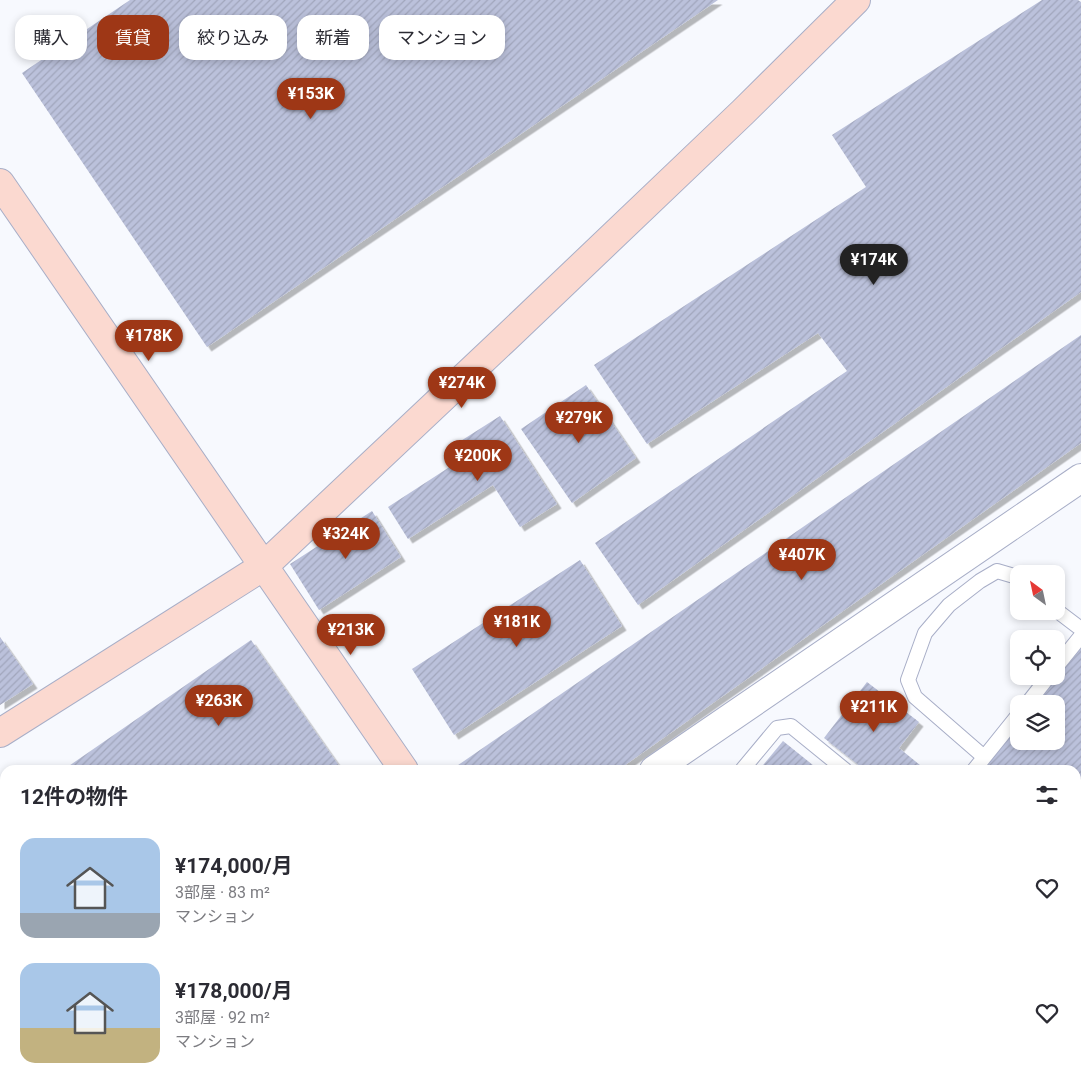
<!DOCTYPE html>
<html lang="ja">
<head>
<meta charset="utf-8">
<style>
	body { margin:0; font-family:Roboto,"Noto Sans JP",sans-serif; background:#f7f7f7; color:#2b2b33; height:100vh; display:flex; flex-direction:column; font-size:19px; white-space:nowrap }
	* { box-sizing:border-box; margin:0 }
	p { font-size:16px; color:#7c7c81 }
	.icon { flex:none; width:28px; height:28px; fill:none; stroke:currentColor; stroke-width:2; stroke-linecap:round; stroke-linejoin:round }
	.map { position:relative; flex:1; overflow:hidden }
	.panel { position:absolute; left:0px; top:765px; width:1081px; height:321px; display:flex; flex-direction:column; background:#fff; border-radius:15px 15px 0 0; box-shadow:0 2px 8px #0003 }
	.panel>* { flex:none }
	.top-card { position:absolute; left:15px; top:15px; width:500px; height:45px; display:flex; gap:10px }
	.needle { width:32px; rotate:327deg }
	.fabs { position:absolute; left:1010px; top:565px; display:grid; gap:10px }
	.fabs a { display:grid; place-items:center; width:55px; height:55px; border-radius:10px; background:#fff; box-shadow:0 2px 8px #0003; font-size:25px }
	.price { position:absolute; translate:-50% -42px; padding:0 11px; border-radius:18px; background:#9e3716; color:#fff; font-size:16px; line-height:32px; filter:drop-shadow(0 1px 2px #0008) }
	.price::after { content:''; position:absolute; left:50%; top:30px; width:15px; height:11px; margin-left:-8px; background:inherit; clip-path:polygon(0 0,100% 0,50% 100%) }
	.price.selected { background:#222; color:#fff }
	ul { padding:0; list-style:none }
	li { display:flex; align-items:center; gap:15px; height:125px; padding:0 20px }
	li span { display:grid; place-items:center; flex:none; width:140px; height:100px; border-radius:15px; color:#555 }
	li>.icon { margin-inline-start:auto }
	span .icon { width:60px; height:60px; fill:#fffc; stroke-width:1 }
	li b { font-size:21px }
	h2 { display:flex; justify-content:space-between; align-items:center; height:60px; padding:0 20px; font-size:21px }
	.chip { padding:0 18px; border-radius:15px; background:#fff; box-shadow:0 2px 8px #0003; font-size:18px; line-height:45px }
	.chip.selected { background:#9e3716; color:#fff }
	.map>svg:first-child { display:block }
</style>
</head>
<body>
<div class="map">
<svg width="1081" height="1086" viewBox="0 0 1081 1086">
	<defs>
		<pattern id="building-hatch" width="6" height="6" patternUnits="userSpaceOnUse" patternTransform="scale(1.25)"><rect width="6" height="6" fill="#bbc1db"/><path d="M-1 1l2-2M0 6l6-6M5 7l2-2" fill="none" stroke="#a1a6bc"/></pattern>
		<filter id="shadow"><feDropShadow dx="4.5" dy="4.5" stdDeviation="0" flood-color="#0004"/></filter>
	</defs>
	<rect width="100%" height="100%" fill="#f7f9fe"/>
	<path fill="url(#building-hatch)" filter="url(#shadow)" d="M130,0H718L207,347L22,73Z
		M1042,0H1078L1081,2V292L638,605L595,543L847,371L818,333L647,444L594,365L866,187L832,135Z
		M1081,335V443L618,770H451Z
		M586,385L636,458L572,503L521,429Z
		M500,416L557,504L520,527L493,485L408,539L388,507L465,457L456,444Z
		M372,511L401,557L319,610L290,564Z
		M580,560L622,626L454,735L412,669Z
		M0,637L33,684L0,705Z
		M251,640L342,770H63Z
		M1081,644V1086H814L818,1081H1076V770H980L1019,722V741H1056V704H1033L1055,676H1056V675Z
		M867,682L919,722L899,748L926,770H865L824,738Z
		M783,741L819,770H759Z
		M0,831L5,839V1037L0,1040Z"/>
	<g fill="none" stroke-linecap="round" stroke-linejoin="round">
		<defs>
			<path id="lane" d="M1056,610L1081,629
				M1056,667L1081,636
				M1027,704L1049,676
				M984,757L915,697L908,680L925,633L949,605L980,581L997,571L1014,576L1019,579
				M742,770L777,728L791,726L845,770
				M974,770L1019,714
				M60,1081L73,1086
				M720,1081L726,1086
				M6,1086L23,1081
				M759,1086V1081"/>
			<path id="street" d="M654,770L1081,478"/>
			<path id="secondary" d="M0,183L404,770
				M0,733L264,566L506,338L743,112L856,0
				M617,1081L620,1086"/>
		</defs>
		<use href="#lane" stroke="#a8aec7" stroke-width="16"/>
		<use href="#street" stroke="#a8aec7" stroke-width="30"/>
		<use href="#secondary" stroke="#a8aec7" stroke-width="30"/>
		<use href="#lane" stroke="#fff" stroke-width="14"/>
		<use href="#street" stroke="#fff" stroke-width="28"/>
		<use href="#secondary" stroke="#fbd9d0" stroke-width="28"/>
	</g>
</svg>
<div class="fabs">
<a><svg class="needle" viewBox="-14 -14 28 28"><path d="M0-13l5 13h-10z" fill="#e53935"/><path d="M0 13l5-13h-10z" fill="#7c7c81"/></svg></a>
<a><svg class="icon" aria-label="locate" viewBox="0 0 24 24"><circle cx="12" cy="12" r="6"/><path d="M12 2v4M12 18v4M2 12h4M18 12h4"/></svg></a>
<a><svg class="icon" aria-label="layers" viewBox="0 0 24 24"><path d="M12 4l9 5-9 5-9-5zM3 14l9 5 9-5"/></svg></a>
</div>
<b class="price" style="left:311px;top:120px">¥153K</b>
<b class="price selected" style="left:874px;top:286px">¥174K</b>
<b class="price" style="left:149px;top:362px">¥178K</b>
<b class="price" style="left:462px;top:409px">¥274K</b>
<b class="price" style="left:579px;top:444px">¥279K</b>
<b class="price" style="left:478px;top:482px">¥200K</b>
<b class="price" style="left:346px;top:560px">¥324K</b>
<b class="price" style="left:802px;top:581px">¥407K</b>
<b class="price" style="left:517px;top:648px">¥181K</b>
<b class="price" style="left:351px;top:656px">¥213K</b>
<b class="price" style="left:219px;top:727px">¥263K</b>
<b class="price" style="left:874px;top:733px">¥211K</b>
<div class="top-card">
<a class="chip">購入</a>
<a class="chip selected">賃貸</a>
<a class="chip">絞り込み</a>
<a class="chip">新着</a>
<a class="chip">マンション</a>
</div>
<section class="panel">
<h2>12件の物件<svg class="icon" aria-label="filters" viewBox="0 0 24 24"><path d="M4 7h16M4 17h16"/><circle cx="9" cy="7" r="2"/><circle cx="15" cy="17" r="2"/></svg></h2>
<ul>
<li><span style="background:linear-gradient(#a9c7e8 75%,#9aa5b1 0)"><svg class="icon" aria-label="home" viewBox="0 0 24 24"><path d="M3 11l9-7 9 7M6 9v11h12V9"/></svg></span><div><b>¥174,000/月</b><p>3部屋 · 83 m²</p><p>マンション</p></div><svg class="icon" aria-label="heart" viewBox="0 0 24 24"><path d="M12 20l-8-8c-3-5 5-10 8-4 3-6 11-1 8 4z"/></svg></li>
<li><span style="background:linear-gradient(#a9c7e8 65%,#c2b280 0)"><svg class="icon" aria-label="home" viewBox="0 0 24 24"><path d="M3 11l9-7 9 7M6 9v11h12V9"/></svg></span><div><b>¥178,000/月</b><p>3部屋 · 92 m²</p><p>マンション</p></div><svg class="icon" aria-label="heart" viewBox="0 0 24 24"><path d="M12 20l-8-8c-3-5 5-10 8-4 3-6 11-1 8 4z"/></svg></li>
</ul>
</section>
</div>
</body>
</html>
